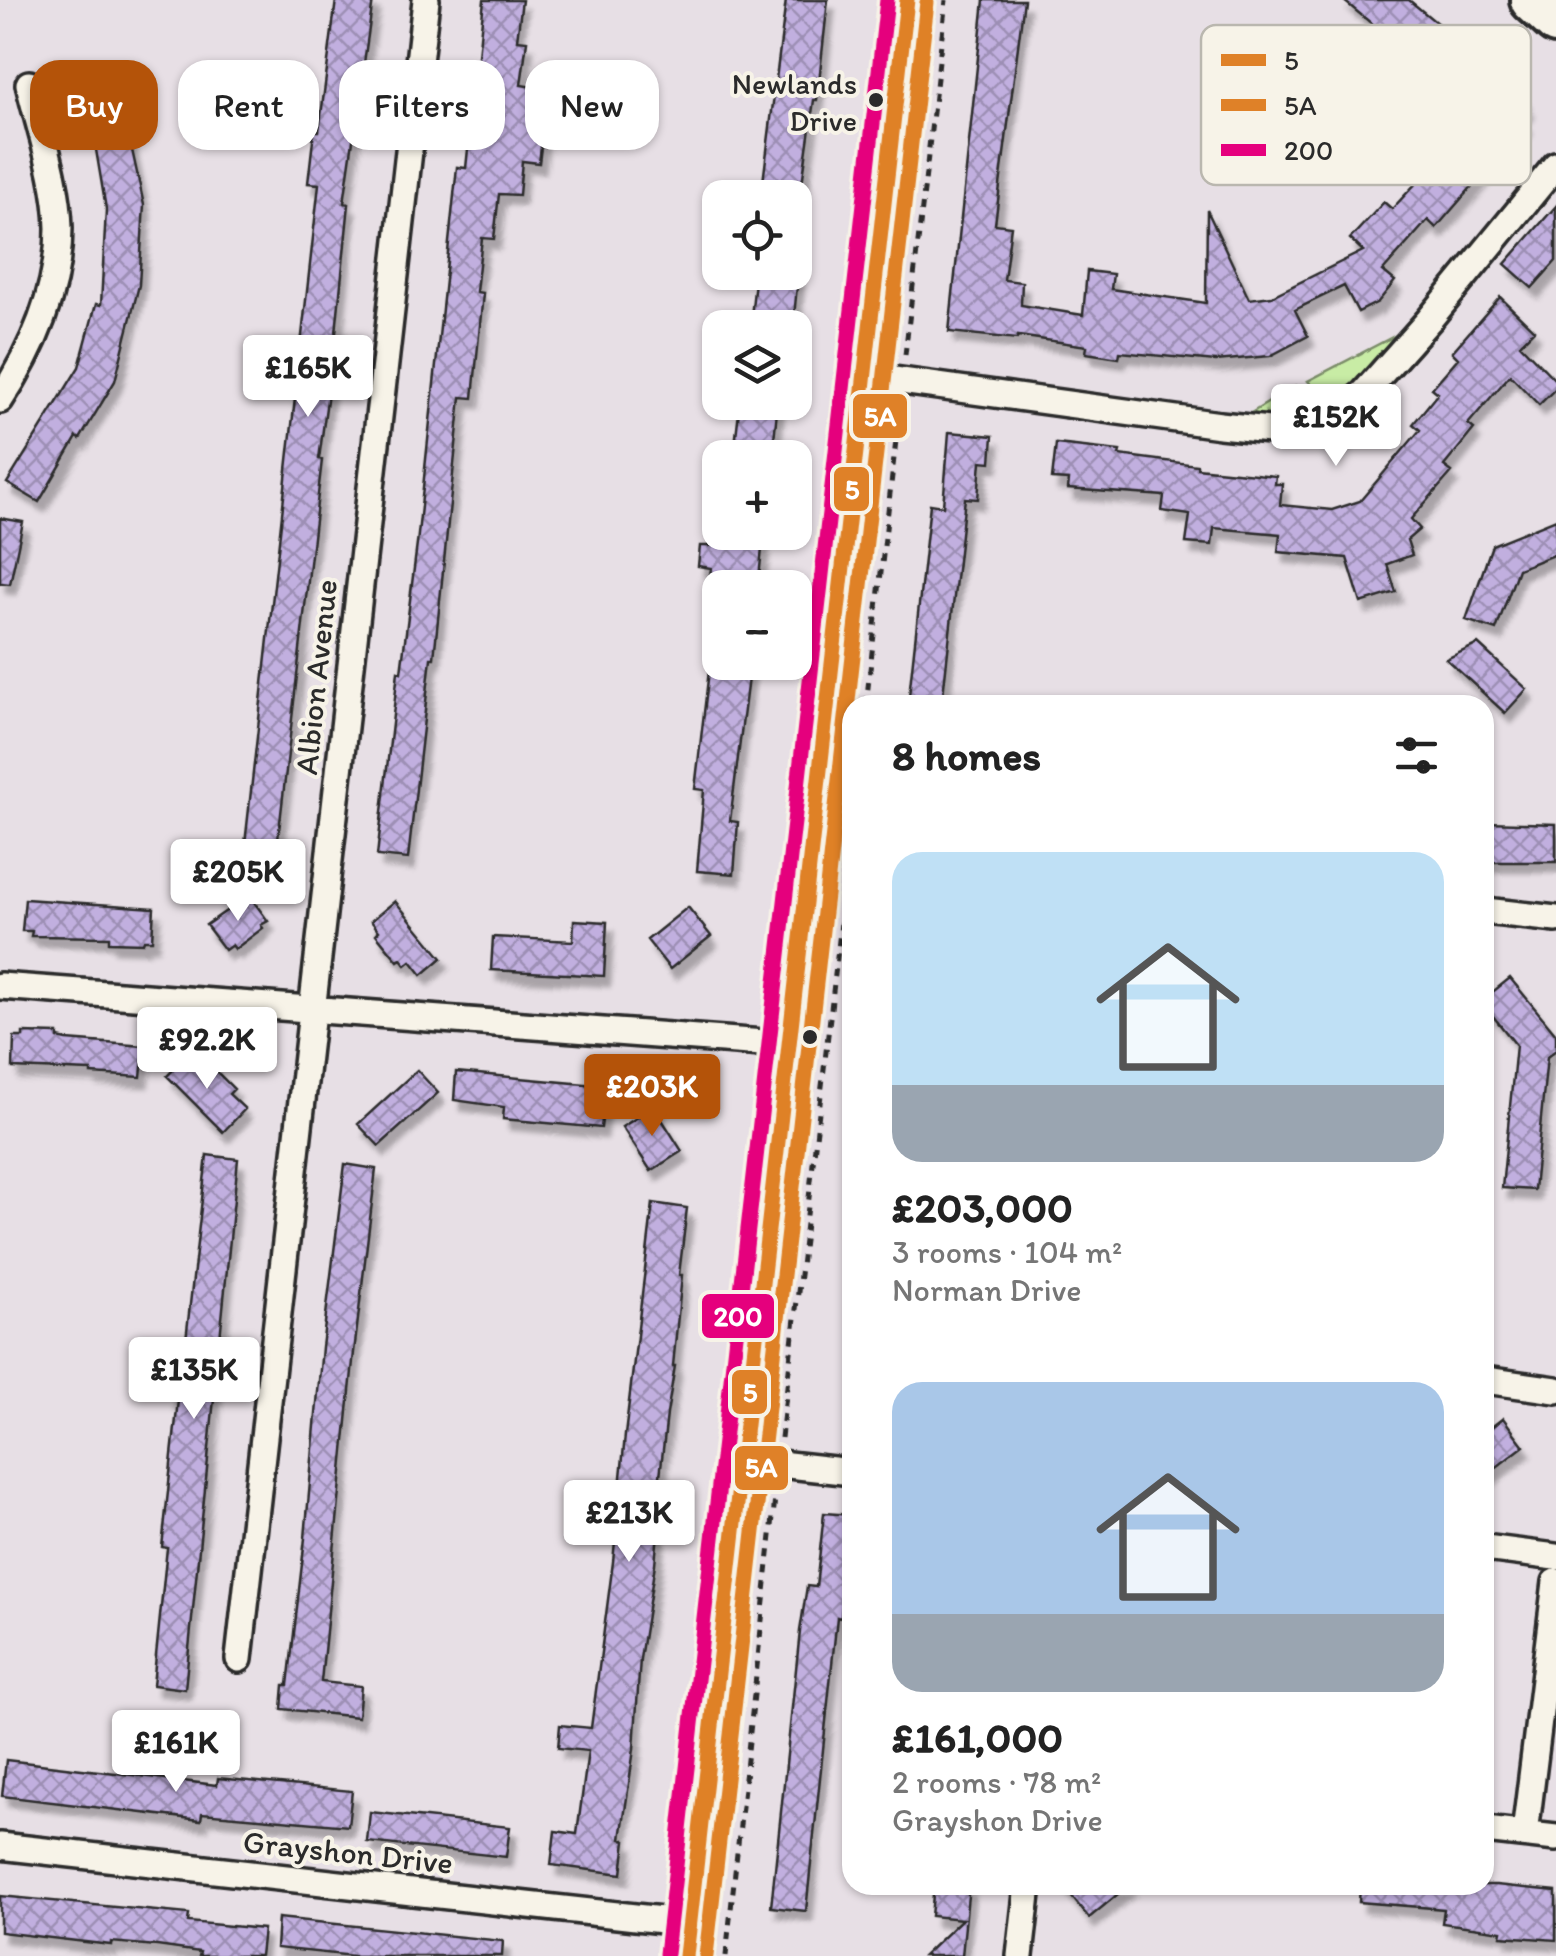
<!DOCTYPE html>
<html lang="en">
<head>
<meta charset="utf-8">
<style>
	body { margin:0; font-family:Itim,sans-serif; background:#f2f2f2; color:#222; height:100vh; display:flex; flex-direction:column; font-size:38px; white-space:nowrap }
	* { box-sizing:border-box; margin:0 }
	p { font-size:32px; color:#767676 }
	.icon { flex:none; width:55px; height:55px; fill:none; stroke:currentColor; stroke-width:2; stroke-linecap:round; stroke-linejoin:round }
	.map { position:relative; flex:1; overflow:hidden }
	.details { position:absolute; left:842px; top:695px; width:652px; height:1200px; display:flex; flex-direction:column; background:#fff; border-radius:30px; box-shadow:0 2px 8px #0004 }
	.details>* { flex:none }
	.guide { position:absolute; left:30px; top:60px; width:662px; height:90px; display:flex; gap:20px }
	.buttons { position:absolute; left:702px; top:180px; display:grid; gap:20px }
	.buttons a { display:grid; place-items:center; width:110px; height:110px; border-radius:20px; background:#fff; box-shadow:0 2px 8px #0004; font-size:50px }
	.price { position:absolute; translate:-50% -85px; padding:0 22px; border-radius:10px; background:#fff; color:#222; font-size:32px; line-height:65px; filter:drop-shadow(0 2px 5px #0008) }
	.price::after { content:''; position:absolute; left:50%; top:60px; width:30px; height:22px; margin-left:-15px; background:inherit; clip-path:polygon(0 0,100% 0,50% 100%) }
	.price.selected { background:#b45309; color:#fff }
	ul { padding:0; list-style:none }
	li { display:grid; align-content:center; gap:20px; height:530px; padding:0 50px }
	li span { display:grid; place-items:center; height:310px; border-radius:30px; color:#555 }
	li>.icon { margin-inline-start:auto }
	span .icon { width:180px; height:180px; fill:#fffc; stroke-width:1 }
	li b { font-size:42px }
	h2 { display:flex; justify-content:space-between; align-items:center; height:120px; padding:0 50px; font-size:42px }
	.pill { padding:0 35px; border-radius:30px; background:#fff; box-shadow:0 2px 8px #0004; font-size:35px; line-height:90px }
	.pill.selected { background:#b45309; color:#fff }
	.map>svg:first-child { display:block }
</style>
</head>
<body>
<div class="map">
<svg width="1556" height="1956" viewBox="0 0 1556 1956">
	<defs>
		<pattern id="grass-tufts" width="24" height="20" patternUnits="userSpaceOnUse" patternTransform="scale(2.5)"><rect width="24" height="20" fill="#c8eca5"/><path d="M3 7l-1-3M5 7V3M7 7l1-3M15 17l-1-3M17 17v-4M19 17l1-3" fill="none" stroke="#accb8e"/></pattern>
		<pattern id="building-cross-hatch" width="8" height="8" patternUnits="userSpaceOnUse" patternTransform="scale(2.5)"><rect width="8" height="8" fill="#c1afdf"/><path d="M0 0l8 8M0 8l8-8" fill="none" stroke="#9d8fb5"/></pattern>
		<filter id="shadow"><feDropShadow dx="6" dy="10" stdDeviation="2.5" flood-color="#0004"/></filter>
	</defs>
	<rect width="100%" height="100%" fill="#e7dfe5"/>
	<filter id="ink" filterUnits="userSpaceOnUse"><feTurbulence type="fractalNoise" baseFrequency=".01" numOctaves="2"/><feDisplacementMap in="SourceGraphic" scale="20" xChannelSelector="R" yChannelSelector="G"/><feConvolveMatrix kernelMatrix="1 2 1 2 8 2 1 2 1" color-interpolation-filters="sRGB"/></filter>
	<g filter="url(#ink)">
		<path fill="url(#grass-tufts)" stroke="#7a8c68" stroke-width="2.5" d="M1400,333L1332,409L1308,381Z
			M1295,386L1305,422L1243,418Z"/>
		<path fill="url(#building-cross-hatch)" stroke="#2b2b2b" stroke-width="2.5" filter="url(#shadow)" d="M336,0H373L344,203L349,204L336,333L319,459L322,460L276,857L244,853L319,184L308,183L314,131H319Z
			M484,0H522L517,40L527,41L521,85L540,88L535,130L543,131L539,163L522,161L519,195L499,194L494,239L482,238L476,292L483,293L473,398L461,397L434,658H431L408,859L377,856L398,671L401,672L417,544L457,167L466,168Z
			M786,0H828L817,100H814L800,198H761Z
			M984,0H1024L995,224L1011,226L1004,280L1022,282L1021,305L1083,315L1087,271L1113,274L1111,289L1206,303L1207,210L1249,299L1272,296L1363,251L1350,239L1384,202L1392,209L1443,154L1437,149L1455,125L1443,115L1453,103L1400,61L1407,53L1343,0H1409L1483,61L1480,64L1525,98L1522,103L1528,107L1519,119L1526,124L1436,228L1428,220L1383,271L1395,281L1378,302L1358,312L1344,286L1319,298L1295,310L1308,336L1270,356L1216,361L1120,352L1119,358L1086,353L1087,346L1018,336L1017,339L949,332Z
			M114,67L144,205L139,285L115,381L80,439L77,437L39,502L7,483L79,367L96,304L101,305L106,209L92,126L77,75Z
			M1556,206V261L1532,288L1505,264Z
			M756,272L798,275L793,328L750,325Z
			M1500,297L1534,330L1520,344L1556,381V388L1539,405L1510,375L1468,424L1474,429L1444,466L1452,472L1411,519L1420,529L1407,540L1412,555L1387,564L1396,592L1361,603L1347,558L1278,552L1280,534L1214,528L1212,545L1186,543L1190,515L1162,511L1164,496L1068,489L1069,480L1052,479L1056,444L1120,451L1119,455L1197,465V468L1276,476L1275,484H1282L1280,505L1332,510L1360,501L1420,430L1413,424L1438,393L1432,388L1458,358L1452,352Z
			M740,402H778L773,449L735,445Z
			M949,432L993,436L991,462L981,461L978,499L965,498L942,705H908L930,504L943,506Z
			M0,518L23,522L10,584L0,583Z
			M1556,519V554L1518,569L1496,630L1466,620L1492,545Z
			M711,534L763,539L758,588H708L711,568L698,566L700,546H710Z
			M1478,644L1527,689L1505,713L1446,659Z
			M710,662H750L730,821L738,822L734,874L697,871L704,790L695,789Z
			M1485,822L1556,824V862H1485Z
			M249,895L268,921L261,925L263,928L235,949L232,945L225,950L206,925Z
			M25,899L154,908L152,940H144L143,943L109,942V937L31,936L32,931H22Z
			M395,901L442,958L422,975L411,961L406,965L401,959L398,961L376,934L379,931L371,921Z
			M688,907L711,936L670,969L647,940Z
			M574,920L607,922L604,976L491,970L493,937L573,941Z
			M1510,978L1556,1034V1050L1547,1057L1534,1190L1502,1188L1516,1045L1485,1006V998Z
			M23,1033L58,1034V1038L67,1040L144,1046L141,1077L91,1074V1071L13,1068L14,1037H23Z
			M189,1054L204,1069L209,1064L234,1089L229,1094L245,1109L223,1132L167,1076Z
			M417,1070L438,1093L379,1146L358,1124Z
			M456,1072L606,1086L601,1128L503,1119L504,1107L454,1100Z
			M654,1107L682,1151L651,1171L622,1127Z
			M207,1155L238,1159L185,1689L153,1685L167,1548L162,1547L178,1400L169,1399L173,1364L183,1366Z
			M345,1164L376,1169L353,1361L321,1682L361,1686L358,1717L282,1709L284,1685H288L305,1538L322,1347Z
			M653,1203L687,1208L679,1275H682L673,1366H675L667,1414L656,1512H660L655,1564L640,1659L634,1749L621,1839L626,1840L622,1874L551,1865L555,1831L577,1834L588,1751L558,1748L560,1725L591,1728L613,1562L625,1435Z
			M1503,1418L1524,1446L1485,1476V1432Z
			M824,1513L851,1515L841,1618L837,1617L806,1911L771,1907L800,1631L807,1586L816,1587Z
			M6,1760L217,1785L218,1778L352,1791L348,1826L202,1813L201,1820L2,1796Z
			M370,1812L510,1827L506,1857L367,1842Z
			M934,1885H969L962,1956H923L962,1919L931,1916Z
			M1062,1885H1129L1089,1918Z
			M1360,1885H1496L1556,1891V1940L1501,1936L1502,1931L1442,1923L1444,1909L1359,1902Z
			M0,1896L189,1914L188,1922L263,1929L260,1956H199L200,1952L157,1946L111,1942V1945L0,1932Z
			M278,1918L503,1941L502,1956H354L276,1948Z"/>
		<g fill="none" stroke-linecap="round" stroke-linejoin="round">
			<defs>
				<path id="minor" d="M865,376L1220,425L1299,433L1324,426L1364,393L1429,320L1556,165
					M0,400C34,348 59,291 59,228C58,180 40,130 29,84
					M814,834L852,837
					M1485,911L1556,919
					M0,986L790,1045
					M1485,1380L1556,1390
					M743,1460L852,1472
					M1485,1548L1556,1557
					M239,1659L426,0
					M1485,1830L1556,1838
					M1525,1834L1556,1582
					M0,1846L689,1923
					M1020,1956L1028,1885"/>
				<path id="tertiary" d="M686,1956L907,0"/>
				<path id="primary" d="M1532,0L1556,22"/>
			</defs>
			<use href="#minor" stroke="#2b2b2b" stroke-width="32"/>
			<use href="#tertiary" stroke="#2b2b2b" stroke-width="40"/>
			<use href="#primary" stroke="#2b2b2b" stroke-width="50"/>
			<path stroke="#2b2b2b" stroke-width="5" stroke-dasharray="8 8" stroke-linecap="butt" d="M905,355L946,0
				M866,705L900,405
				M781,1438L848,863
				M726,1956L776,1489"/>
			<use href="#minor" stroke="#f7f3e8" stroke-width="25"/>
			<use href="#tertiary" stroke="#f7f3e8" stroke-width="32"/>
			<use href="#primary" stroke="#f7f3e8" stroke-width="42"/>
			<defs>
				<path id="bus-1" d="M686,1956L907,0"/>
				<path id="bus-2" d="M706,1956L927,2"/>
				<path id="bus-3" d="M666,1954L887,0"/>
			</defs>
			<use href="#bus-1" stroke="#f7f3e8" stroke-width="22"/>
			<use href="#bus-2" stroke="#f7f3e8" stroke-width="22"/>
			<use href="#bus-3" stroke="#f7f3e8" stroke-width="22"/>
			<use href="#bus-1" stroke="#df8128" stroke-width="15"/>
			<use href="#bus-2" stroke="#df8128" stroke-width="15"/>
			<use href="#bus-3" stroke="#e5007d" stroke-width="15"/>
		</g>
	</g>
	<g fill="#2b2b2b" stroke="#f7f3e8" stroke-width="4">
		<circle cx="876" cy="100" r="9"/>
		<circle cx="810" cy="1037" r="9"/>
	</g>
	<g text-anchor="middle" stroke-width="8" stroke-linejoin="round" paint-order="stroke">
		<g font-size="30" fill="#2b2b2b" stroke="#f7f3e8" text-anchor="end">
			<text x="857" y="94">Newlands<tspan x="857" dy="37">Drive</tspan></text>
		</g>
		<g font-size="32" fill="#2b2b2b" stroke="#f7f3e8">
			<text transform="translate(316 677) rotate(-84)" y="11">Albion Avenue</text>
			<text transform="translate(348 1852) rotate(6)" y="11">Grayshon Drive</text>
		</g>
	</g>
	<rect x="1201" y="25" width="330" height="160" rx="15" fill="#f7f3e8" stroke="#bab7af" stroke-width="2.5"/>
	<rect x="1221" y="54" width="45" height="12" fill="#df8128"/>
	<rect x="1221" y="99" width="45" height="12" fill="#df8128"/>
	<rect x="1221" y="144" width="45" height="12" fill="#e5007d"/>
	<g font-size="28" fill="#2b2b2b">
		<text x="1284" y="70">5</text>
		<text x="1284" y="115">5A</text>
		<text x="1284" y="160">200</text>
	</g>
	<g stroke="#f7f3e8" stroke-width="4">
		<rect x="851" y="392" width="58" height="48" rx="10" fill="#df8128"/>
		<rect x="832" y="465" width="39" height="48" rx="10" fill="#df8128"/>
		<rect x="700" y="1292" width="76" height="48" rx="10" fill="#e5007d"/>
		<rect x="730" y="1368" width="39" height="48" rx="10" fill="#df8128"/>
		<rect x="733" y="1444" width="57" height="48" rx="10" fill="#df8128"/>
	</g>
	<g font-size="28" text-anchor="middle" font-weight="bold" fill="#fff">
		<text x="880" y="426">5A</text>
		<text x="852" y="499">5</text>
		<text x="738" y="1326">200</text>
		<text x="750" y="1402">5</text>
		<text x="761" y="1477">5A</text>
	</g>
</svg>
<div class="buttons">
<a><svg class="icon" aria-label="locate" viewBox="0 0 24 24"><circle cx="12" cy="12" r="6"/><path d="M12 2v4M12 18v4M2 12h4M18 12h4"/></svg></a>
<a><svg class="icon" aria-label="layers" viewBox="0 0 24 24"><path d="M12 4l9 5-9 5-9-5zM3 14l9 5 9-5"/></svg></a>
<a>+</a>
<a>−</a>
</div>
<b class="price" style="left:308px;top:420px">£165K</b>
<b class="price" style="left:1336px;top:469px">£152K</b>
<b class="price" style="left:238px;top:924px">£205K</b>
<b class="price" style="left:207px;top:1092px">£92.2K</b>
<b class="price selected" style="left:652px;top:1139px">£203K</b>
<b class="price" style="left:194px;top:1422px">£135K</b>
<b class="price" style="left:629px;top:1565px">£213K</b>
<b class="price" style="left:176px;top:1795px">£161K</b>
<div class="guide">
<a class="pill selected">Buy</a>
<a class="pill">Rent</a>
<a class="pill">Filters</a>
<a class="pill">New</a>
</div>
<section class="details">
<h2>8 homes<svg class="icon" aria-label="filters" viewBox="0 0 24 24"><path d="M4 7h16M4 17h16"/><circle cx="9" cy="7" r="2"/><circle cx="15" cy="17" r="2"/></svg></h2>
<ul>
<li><span style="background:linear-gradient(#bfe0f5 75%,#9aa5b1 0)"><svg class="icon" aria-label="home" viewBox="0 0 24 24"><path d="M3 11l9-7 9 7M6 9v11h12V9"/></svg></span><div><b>£203,000</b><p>3 rooms · 104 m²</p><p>Norman Drive</p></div></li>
<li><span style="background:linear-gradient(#a9c7e8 75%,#9aa5b1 0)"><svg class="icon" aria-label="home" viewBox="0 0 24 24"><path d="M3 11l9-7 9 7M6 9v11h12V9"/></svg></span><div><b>£161,000</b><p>2 rooms · 78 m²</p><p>Grayshon Drive</p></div></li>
</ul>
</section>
</div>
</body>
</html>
